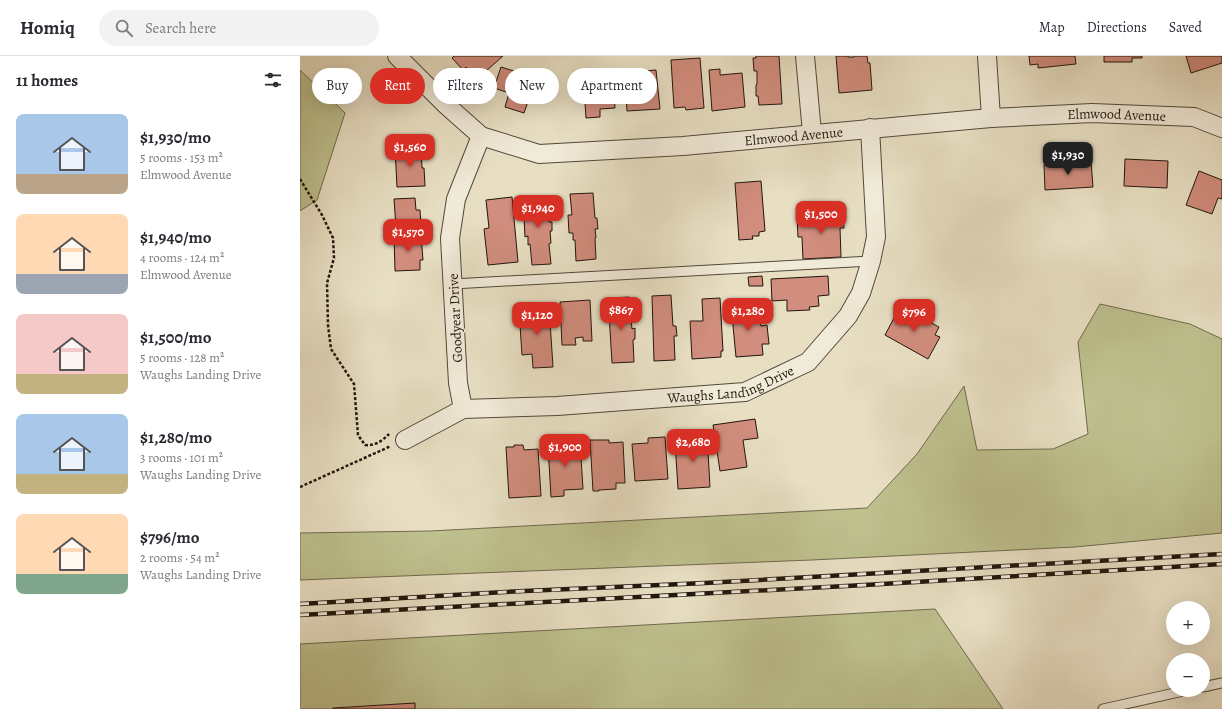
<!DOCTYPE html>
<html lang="en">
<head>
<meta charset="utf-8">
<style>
	body { margin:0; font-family:Alegreya,serif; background:#f2f2f3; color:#2b2b33; height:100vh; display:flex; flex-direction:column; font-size:15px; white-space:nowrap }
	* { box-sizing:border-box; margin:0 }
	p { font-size:13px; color:#7c7c81 }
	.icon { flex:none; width:22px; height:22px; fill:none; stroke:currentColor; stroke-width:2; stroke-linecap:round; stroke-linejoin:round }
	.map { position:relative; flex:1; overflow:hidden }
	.details { display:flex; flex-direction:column; background:#fff; width:300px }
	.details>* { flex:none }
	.hud { position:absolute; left:12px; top:12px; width:380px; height:36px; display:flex; gap:8px }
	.tools { position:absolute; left:866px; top:545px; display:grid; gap:8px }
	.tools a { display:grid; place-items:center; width:44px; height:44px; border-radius:50%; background:#fff; box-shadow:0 4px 16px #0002; font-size:20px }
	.price { position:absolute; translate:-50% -34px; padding:0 9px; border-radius:8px; background:#d93025; color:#fff; font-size:13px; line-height:26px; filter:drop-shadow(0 1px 2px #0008) }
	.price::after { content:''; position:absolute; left:50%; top:24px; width:12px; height:9px; margin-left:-6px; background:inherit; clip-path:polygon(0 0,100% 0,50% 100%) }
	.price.current { background:#222; color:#fff }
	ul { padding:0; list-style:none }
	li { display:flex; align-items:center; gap:12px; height:100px; padding:0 16px }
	li span { display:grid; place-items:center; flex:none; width:112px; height:80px; border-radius:8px; color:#555 }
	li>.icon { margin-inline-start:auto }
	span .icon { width:48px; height:48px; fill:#fffc; stroke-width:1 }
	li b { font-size:17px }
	h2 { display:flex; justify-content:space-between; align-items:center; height:48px; padding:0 16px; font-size:17px }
	.pill { padding:0 14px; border-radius:18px; background:#fff; box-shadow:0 4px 16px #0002; font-size:14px; line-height:36px }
	.pill.current { background:#d93025; color:#fff }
	header { display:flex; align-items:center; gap:24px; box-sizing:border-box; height:56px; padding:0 20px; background:#fff; border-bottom:1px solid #e1e1e2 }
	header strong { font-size:19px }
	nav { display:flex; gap:22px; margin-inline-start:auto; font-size:14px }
	.search { width:280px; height:36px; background:#f2f2f3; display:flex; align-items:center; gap:10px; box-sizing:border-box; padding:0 14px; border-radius:22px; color:#7c7c81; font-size:15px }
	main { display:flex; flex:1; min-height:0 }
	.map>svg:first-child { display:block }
</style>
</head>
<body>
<header>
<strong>Homiq</strong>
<div class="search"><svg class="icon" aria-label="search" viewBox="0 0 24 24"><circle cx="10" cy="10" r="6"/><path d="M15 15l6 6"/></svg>Search here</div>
<nav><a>Map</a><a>Directions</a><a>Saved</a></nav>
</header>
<main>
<section class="details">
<h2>11 homes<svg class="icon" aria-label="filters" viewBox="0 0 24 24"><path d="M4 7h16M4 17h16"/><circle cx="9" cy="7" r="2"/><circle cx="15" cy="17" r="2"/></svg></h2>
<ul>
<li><span style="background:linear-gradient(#a9c7e8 75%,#b9a48a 0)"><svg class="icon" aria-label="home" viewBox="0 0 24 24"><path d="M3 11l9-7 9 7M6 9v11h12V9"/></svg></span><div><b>$1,930/mo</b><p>5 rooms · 153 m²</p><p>Elmwood Avenue</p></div></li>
<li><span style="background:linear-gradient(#ffd9b3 75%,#9aa5b1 0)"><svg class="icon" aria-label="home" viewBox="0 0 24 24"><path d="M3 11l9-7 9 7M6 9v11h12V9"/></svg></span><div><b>$1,940/mo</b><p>4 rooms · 124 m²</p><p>Elmwood Avenue</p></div></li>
<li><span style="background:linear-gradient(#f6c9c9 75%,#c2b280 0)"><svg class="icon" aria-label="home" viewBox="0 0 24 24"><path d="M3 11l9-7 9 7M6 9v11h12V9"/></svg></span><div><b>$1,500/mo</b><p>5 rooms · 128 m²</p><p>Waughs Landing Drive</p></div></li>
<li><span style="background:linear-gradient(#a9c7e8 75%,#c2b280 0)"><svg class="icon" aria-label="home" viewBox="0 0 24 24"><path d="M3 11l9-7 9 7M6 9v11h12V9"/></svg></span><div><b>$1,280/mo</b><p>3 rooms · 101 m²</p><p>Waughs Landing Drive</p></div></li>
<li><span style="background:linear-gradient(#ffd9b3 75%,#7fa58c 0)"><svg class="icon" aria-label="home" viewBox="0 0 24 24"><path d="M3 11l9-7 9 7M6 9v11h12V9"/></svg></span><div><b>$796/mo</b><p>2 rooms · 54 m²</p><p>Waughs Landing Drive</p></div></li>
</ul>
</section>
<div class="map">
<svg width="922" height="653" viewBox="0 0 922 653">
	<rect width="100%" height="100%" fill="#e8dfc3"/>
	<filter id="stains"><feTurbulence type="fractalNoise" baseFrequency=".005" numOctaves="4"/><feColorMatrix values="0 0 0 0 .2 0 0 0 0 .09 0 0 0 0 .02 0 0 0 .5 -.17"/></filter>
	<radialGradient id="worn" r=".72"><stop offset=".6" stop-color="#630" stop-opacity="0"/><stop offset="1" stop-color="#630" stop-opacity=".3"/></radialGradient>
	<path fill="#bec08e" stroke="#706a4e" d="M0,14L45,57L17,144L0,155Z
		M800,248L890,268L922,283V477L775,491L512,504L0,524V477L130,475L567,452L617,398L664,330L677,394L753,393L788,378L778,286Z
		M635,553L703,653H0V588Z"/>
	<path fill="#d18d7d" stroke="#22150e" d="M154,0H203L177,23L166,11L163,14L152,2Z
		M456,0H479L482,48L459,49L458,40H456V29L457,28V15H454L453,2H456Z
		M536,0H548V1H554V0H567L568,7H570L572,34L539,37Z
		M729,0H775L776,8L738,12V8L730,9Z
		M804,0H842V2H832V6H804Z
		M886,0H922V7L891,17Z
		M400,2L404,52L386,54L385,51L374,52L371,4Z
		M201,11L236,22L224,57L205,51L209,37L194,32Z
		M420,13V19L442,17L445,51L412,55L409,14Z
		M356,14L360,53L327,55L325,21L345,20V15Z
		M303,17V23L313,22L315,52L300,53V61L286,62L283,18Z
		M121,91L122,112H124L125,130L97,131L95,93Z
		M825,103L868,105L867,132L824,130Z
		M791,105L793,131L745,134L744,109Z
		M899,115L922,124V143L918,142L912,158L886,149Z
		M461,125L465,175L459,176V180H452L453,183L439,184L435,127Z
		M293,137L295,162H297L298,173H295L296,182H295L296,203L276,205L275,184H273V177H269L268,159H272L270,138Z
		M247,140L249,166H252V175H250L251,187L249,188L251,208L232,209L230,188L228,189V180L225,181L224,162H226L224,142Z
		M212,141L218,206L188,209L184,173L189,172L186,144Z
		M115,142L116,154H120L121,170L96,172L94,143Z
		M543,157L544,172H540L541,201L503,203L502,181H498L497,159Z
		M121,179L123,204H120V214L95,215L94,180Z
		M462,220L463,230H449L448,221Z
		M528,220L529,239L518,240L519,250L509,251L510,254L487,255V244L472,245L471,223Z
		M371,239L373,270H376L377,280H374L375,304L354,305L352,240Z
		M329,241L332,273L335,272V283L333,284L334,306L312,307L309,258H311L310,242Z
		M420,242L423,295H421V301L392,303L390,265H403L402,243Z
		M290,244L292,285H283V281L275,282L276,289H262L260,246Z
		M449,247L451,264H460L461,270L467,269L469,288H462L463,299L436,301L431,249Z
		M249,250L253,311L233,312L232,298L222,299L220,269H222L221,252Z
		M603,252L639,271L635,279L640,281L628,303L585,279L594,262L596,264Z
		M455,363L458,382L443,384L447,411L420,415L413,369Z
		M407,378L410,431L378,433L375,386L392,385L391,379Z
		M365,381L368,423L335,425L332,388L348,387V382Z
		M290,384H309V387L323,386L325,427H316V433L299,434V435H293Z
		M280,385L283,433L264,434V440L251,441L248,390H259V395L263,394V386Z
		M214,389H223L224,394L238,393L241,440L209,442L206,391H214Z
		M115,647V653H33V652Z"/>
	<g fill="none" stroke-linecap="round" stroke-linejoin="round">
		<defs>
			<path id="lane" d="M153,228L571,205
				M903,631L922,627
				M803,653L888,634"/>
			<g id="street">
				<path id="s1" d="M97,0L145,48L181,80L239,98L383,90L691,62L792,57L894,61L922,72"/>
				<path d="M505,0L512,77"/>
				<path d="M687,0L691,62"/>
				<path d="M163,353L158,327L150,182L156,143L181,80"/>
				<path id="s2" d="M105,384L163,353L257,350L445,336L508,306L548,260L561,237L571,205L576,181L570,72"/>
			</g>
		</defs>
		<use href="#lane" stroke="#54483b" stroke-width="11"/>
		<use href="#street" stroke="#54483b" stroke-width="20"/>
		<path stroke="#22150e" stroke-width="2.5" stroke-dasharray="3 2" stroke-linecap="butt" d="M0,123L22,159L33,182L34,202L27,227L28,269L31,293L54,328L58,379L65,389C75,390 82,385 89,378
			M0,431L91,390"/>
		<use href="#lane" stroke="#f0ead8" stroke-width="9"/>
		<use href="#street" stroke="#f0ead8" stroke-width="18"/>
		<defs>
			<path id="rail" d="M0,548L205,536L405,527L599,516L922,498
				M0,559L565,529L922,508"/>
		</defs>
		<use href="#rail" stroke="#22150e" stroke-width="4.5"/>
		<use href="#rail" stroke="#f0ead8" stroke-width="3" stroke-dasharray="9" stroke-linecap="butt"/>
	</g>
	<g text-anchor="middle" stroke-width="3" stroke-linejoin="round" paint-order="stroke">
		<g font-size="14" fill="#22150e" stroke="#f0ead8">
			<text dy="5" stroke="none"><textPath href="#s1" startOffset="756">Elmwood Avenue</textPath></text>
			<text dy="5" stroke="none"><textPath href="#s1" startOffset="432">Elmwood Avenue</textPath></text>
			<text transform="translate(155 262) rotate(-93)" y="5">Goodyear Drive</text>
			<text dy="5" stroke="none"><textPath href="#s2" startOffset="336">Waughs Landing Drive</textPath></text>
		</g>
	</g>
	<rect width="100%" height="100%" filter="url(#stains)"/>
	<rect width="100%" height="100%" fill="url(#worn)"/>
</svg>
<div class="tools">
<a>+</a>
<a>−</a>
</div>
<b class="price" style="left:110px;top:112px">$1,560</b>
<b class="price current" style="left:768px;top:120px">$1,930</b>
<b class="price" style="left:238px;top:173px">$1,940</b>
<b class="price" style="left:521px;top:179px">$1,500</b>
<b class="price" style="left:108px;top:197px">$1,570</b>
<b class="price" style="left:321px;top:275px">$867</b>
<b class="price" style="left:448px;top:276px">$1,280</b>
<b class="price" style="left:614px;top:277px">$796</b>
<b class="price" style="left:237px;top:280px">$1,120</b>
<b class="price" style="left:393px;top:407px">$2,680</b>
<b class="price" style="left:265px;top:412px">$1,900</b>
<div class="hud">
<a class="pill">Buy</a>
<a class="pill current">Rent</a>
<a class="pill">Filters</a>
<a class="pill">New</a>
<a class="pill">Apartment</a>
</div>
</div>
</main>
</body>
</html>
